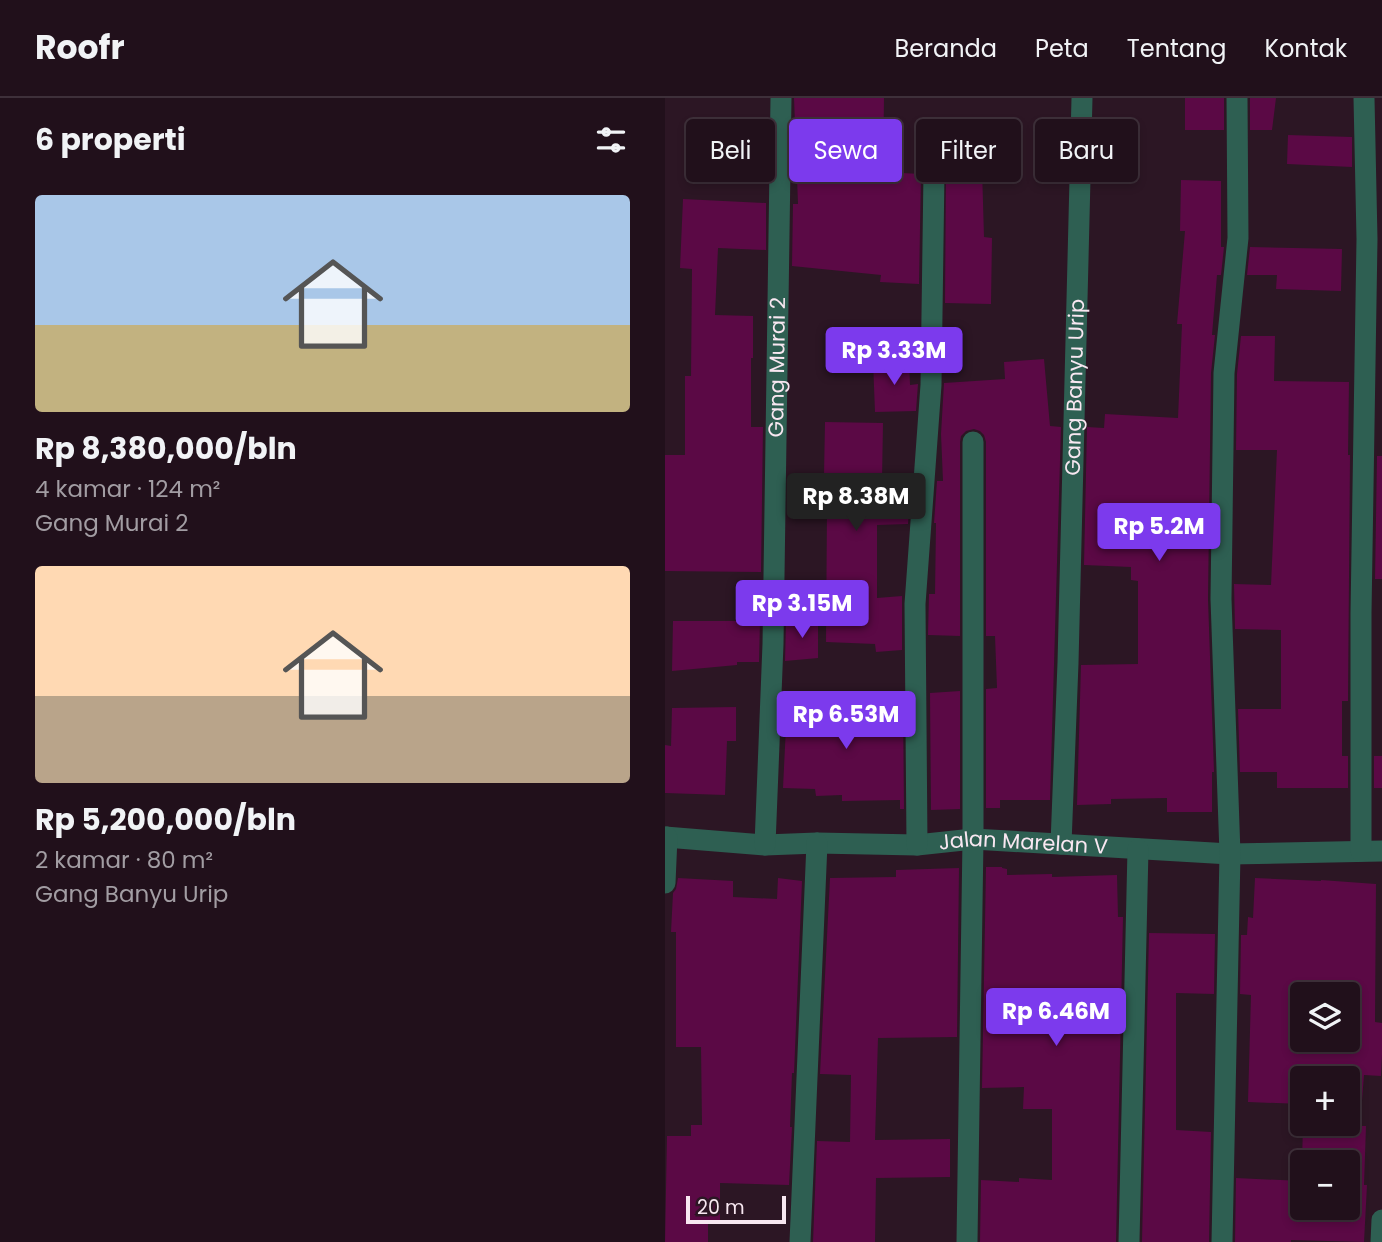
<!DOCTYPE html>
<html lang="id">
<head>
<meta charset="utf-8">
<style>
	body { margin:0; font-family:Poppins,sans-serif; background:#2d1e28; color:#f1f3f6; height:100vh; display:flex; flex-direction:column; font-size:26px; white-space:nowrap }
	* { box-sizing:border-box; margin:0 }
	p { font-size:23px; color:#a29da3 }
	.icon { flex:none; width:38px; height:38px; fill:none; stroke:currentColor; stroke-width:2; stroke-linecap:round; stroke-linejoin:round }
	.map { position:relative; flex:1; overflow:hidden }
	.panel { display:flex; flex-direction:column; background:#21101b; width:665px }
	.panel>* { flex:none }
	.top-card { position:absolute; left:21px; top:21px; width:590px; height:63px; display:flex; gap:14px }
	.fabs { position:absolute; left:625px; top:884px; display:grid; gap:14px }
	.fabs a { display:grid; place-items:center; width:70px; height:70px; border-radius:7px; background:#21101b; box-shadow:0 4px 10px #0003,0 0 0 2px #3e303a; font-size:35px }
	.scale { position:absolute; left:21px; bottom:18px; width:100px; box-sizing:border-box; padding-left:7px; border:4px solid #f8e7f1; border-top:0; font-size:19px; line-height:24px; white-space:nowrap; color:#f8e7f1; -webkit-text-stroke:5px #2c1624; paint-order:stroke }
	.price { position:absolute; translate:-50% -60px; padding:0 16px; border-radius:7px; background:#7c3aed; color:#fff; font-size:23px; line-height:46px; filter:drop-shadow(0 2px 4px #0008) }
	.price::after { content:''; position:absolute; left:50%; top:42px; width:21px; height:16px; margin-left:-10px; background:inherit; clip-path:polygon(0 0,100% 0,50% 100%) }
	.price.active { background:#222; color:#fff }
	ul { padding:0; list-style:none }
	li { display:grid; align-content:center; gap:14px; height:371px; padding:0 35px }
	li span { display:grid; place-items:center; height:217px; border-radius:7px; color:#555 }
	li>.icon { margin-inline-start:auto }
	span .icon { width:126px; height:126px; fill:#fffc; stroke-width:1 }
	li b { font-size:30px }
	h2 { display:flex; justify-content:space-between; align-items:center; height:84px; padding:0 35px; font-size:30px }
	.pill { padding:0 24px; border-radius:7px; background:#21101b; box-shadow:0 4px 10px #0003,0 0 0 2px #3e303a; font-size:24px; line-height:63px }
	.pill.active { background:#7c3aed; color:#fff }
	header { display:flex; align-items:center; gap:42px; box-sizing:border-box; height:98px; padding:0 35px; background:#21101b; border-bottom:2px solid #3e303a }
	header strong { font-size:33px }
	nav { display:flex; gap:38px; margin-inline-start:auto; font-size:24px }
	main { display:flex; flex:1; min-height:0 }
	.map>svg:first-child { display:block }
</style>
</head>
<body>
<header>
<strong>Roofr</strong>
<nav><a>Beranda</a><a>Peta</a><a>Tentang</a><a>Kontak</a></nav>
</header>
<main>
<section class="panel">
<h2>6 properti<svg class="icon" aria-label="filters" viewBox="0 0 24 24"><path d="M4 7h16M4 17h16"/><circle cx="9" cy="7" r="2"/><circle cx="15" cy="17" r="2"/></svg></h2>
<ul>
<li><span style="background:linear-gradient(#a9c7e8 60%,#c2b280 0)"><svg class="icon" aria-label="home" viewBox="0 0 24 24"><path d="M3 11l9-7 9 7M6 9v11h12V9"/></svg></span><div><b>Rp 8,380,000/bln</b><p>4 kamar · 124 m²</p><p>Gang Murai 2</p></div></li>
<li><span style="background:linear-gradient(#ffd9b3 60%,#b9a48a 0)"><svg class="icon" aria-label="home" viewBox="0 0 24 24"><path d="M3 11l9-7 9 7M6 9v11h12V9"/></svg></span><div><b>Rp 5,200,000/bln</b><p>2 kamar · 80 m²</p><p>Gang Banyu Urip</p></div></li>
</ul>
</section>
<div class="map">
<svg width="717" height="1144" viewBox="0 0 717 1144">
	<rect width="100%" height="100%" fill="#2c1624"/>
	<path fill="#5b0945" fill-rule="evenodd" d="M129,0H219L218,74L256,76L254,186L215,184L216,177L127,168L128,106H133Z
		M520,0H559V32H520Z
		M585,0H611L607,32H585Z
		M623,37L687,39V69L622,66Z
		M317,70L319,139L327,140L326,206L280,205L281,71Z
		M516,82L556,83V149H559L556,177H552L547,237H550L546,275L543,501L549,674H547V714H502V700L446,701V706L412,707L416,567L473,566V483L466,482V469L419,467L422,329L439,330L440,316L513,320L517,226H512L520,133H515Z
		M18,101L101,105V152L53,150L50,217L88,218V260H86V329H98L96,474L0,473V357H20V278H26L27,171L15,170Z
		M585,149L677,151L676,193L611,191L612,177H582Z
		M576,238H610L609,283L684,284L683,357H685L683,603H677V658H683V690H612V674H575L573,611H616V532L570,531L569,486L606,487L612,352H571L572,276Z
		M379,261L385,328L396,329L385,702H335V710H321V591L332,590L330,538H321V344L319,337L315,333L309,331L301,333L296,338L295,344V538L263,537L264,496H270L271,425H269L272,383H278L276,336L279,285L340,281L339,264Z
		M244,262L245,287L253,286L251,313L210,314L208,263Z
		M160,324L218,325L217,383H246L243,426L212,427V500L237,498V552L211,554L210,546L161,544L162,408L123,407L124,377H159Z
		M712,358H717V481H710Z
		M8,523H95L94,564H72V567L7,573Z
		M121,523H153V560L120,563Z
		M295,593V711L266,712L265,595Z
		M238,604L239,711H235V702L177,703V697L151,698L150,691L118,690L122,608L184,606V608Z
		M71,609V643H62L60,697L0,695V647L6,648L7,610Z
		M709,658H717V690H709Z
		M321,769H337V770L342,771V777L387,776V779L452,777L453,819H458L451,1144H315L316,1082L354,1084V1080L387,1082V1011H358L359,989L317,990Z
		M294,770L292,939L213,940L210,1042L285,1041V1079L211,1080L210,1144H148L152,1043L185,1044L186,977L155,976L165,780L231,779V772Z
		M13,780L68,783V799L112,801L113,780L137,783L129,975H127L125,1029H127L124,1087L55,1085V1125L43,1124V1144H0L2,1038H26V1027H37L36,949H11V834H6L8,795L11,791Z
		M590,780L656,783V782L711,786L710,924L717,925V957L716,978L699,977L695,1028H701L699,1087H702L699,1144L626,1142V1144H570L571,1080L637,1083V1071V1110H682V1064H637L638,1026H682V980H637V1006L583,1004L586,897L575,896L576,837H582L583,819L588,820ZM637,896H682V942H637Z
		M484,835L550,836L549,896L511,895V1032L546,1034L544,1144H477Z"/>
	<g fill="none" stroke-linecap="round" stroke-linejoin="round">
		<g stroke="#2e5f52" stroke-width="21">
			<path id="s1" d="M0,739L100,747L152,745L252,747L308,741L565,756L717,753"/>
			<path id="s2" d="M396,746L403,565L417,0"/>
			<path id="s3" d="M100,747L108,546L116,0"/>
			<path d="M252,747L250,506L266,287L269,74"/>
			<path d="M696,753V515L702,141L699,0"/>
			<path d="M0,785L2,739"/>
			<path d="M135,1144L152,745"/>
			<path d="M302,1144L308,741V344"/>
			<path d="M464,1144L473,751"/>
			<path d="M557,1144L565,756L556,501L559,275L573,140L572,0"/>
			<path d="M716,1144L717,1122"/>
		</g>
	</g>
	<g text-anchor="middle" stroke-width="6" stroke-linejoin="round" paint-order="stroke">
		<g font-size="21" fill="#f8e7f1" stroke="#2c1624">
			<text dy="7" stroke="none"><textPath href="#s3" startOffset="478">Gang Murai 2</textPath></text>
			<text dy="7" stroke="none"><textPath href="#s2" startOffset="457">Gang Banyu Urip</textPath></text>
			<text dy="7" stroke="none"><textPath href="#s1" startOffset="359">Jalan Marelan V</textPath></text>
		</g>
	</g>
</svg>
<div class="fabs">
<a><svg class="icon" aria-label="layers" viewBox="0 0 24 24"><path d="M12 4l9 5-9 5-9-5zM3 14l9 5 9-5"/></svg></a>
<a>+</a>
<a>−</a>
</div>
<div class="scale">20 m</div>
<b class="price" style="left:229px;top:289px">Rp 3.33M</b>
<b class="price active" style="left:191px;top:435px">Rp 8.38M</b>
<b class="price" style="left:494px;top:465px">Rp 5.2M</b>
<b class="price" style="left:137px;top:542px">Rp 3.15M</b>
<b class="price" style="left:181px;top:653px">Rp 6.53M</b>
<b class="price" style="left:391px;top:950px">Rp 6.46M</b>
<div class="top-card">
<a class="pill">Beli</a>
<a class="pill active">Sewa</a>
<a class="pill">Filter</a>
<a class="pill">Baru</a>
</div>
</div>
</main>
</body>
</html>
